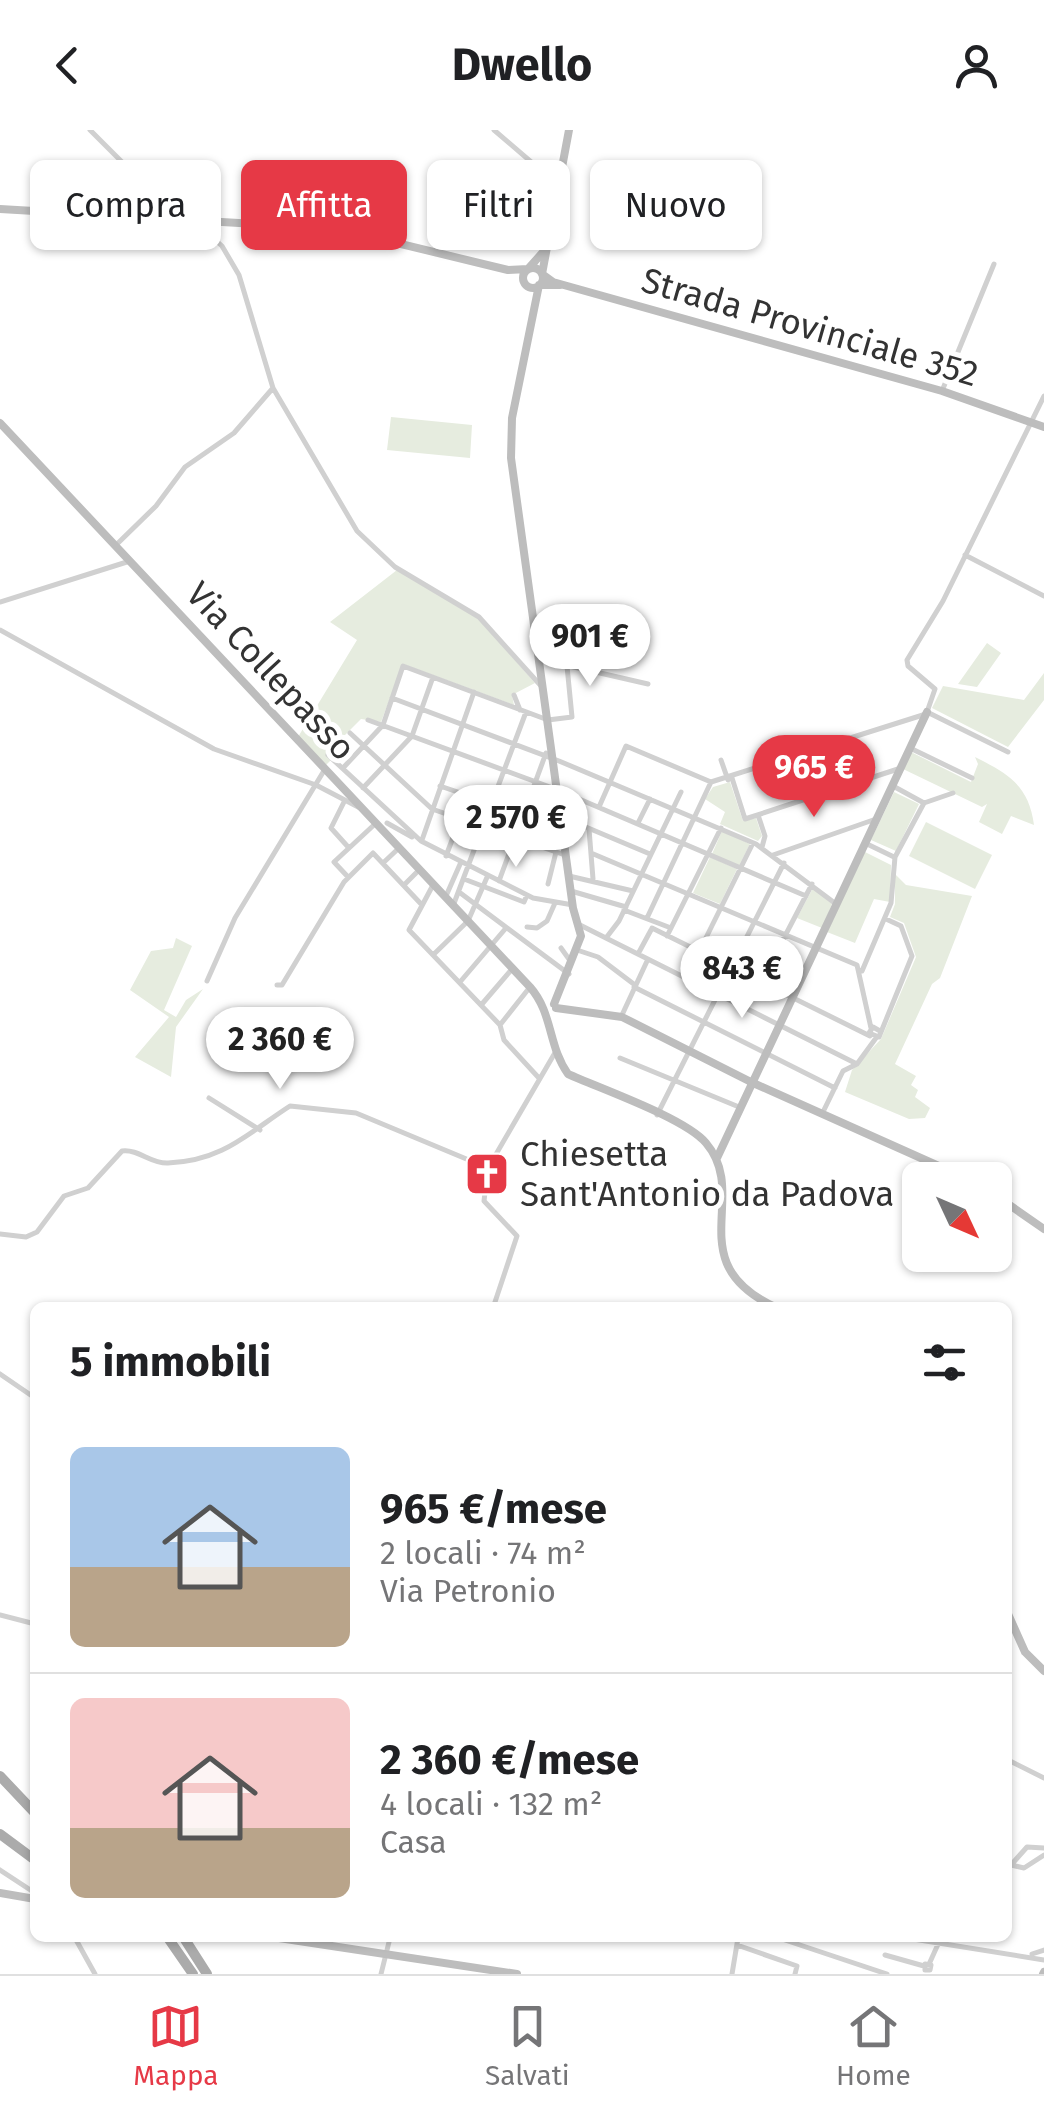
<!DOCTYPE html>
<html lang="it">
<head>
<meta charset="utf-8">
<style>
	body { margin:0; font-family:"Fira Sans",sans-serif; background:#f2f2f2; color:#202124; height:100vh; display:flex; flex-direction:column; font-size:38px; white-space:nowrap }
	* { box-sizing:border-box; margin:0 }
	p { font-size:32px; color:#757577 }
	.icon { flex:none; width:55px; height:55px; fill:none; stroke:currentColor; stroke-width:2; stroke-linecap:round; stroke-linejoin:round }
	.map { position:relative; flex:1; overflow:hidden }
	.sheet { position:absolute; left:30px; top:1172px; width:982px; height:640px; display:flex; flex-direction:column; background:#fff; border-radius:15px; box-shadow:0 2px 8px #0004 }
	.sheet>* { flex:none }
	.top-card { position:absolute; left:30px; top:30px; width:985px; height:90px; display:flex; gap:20px }
	.needle { width:65px; rotate:134deg }
	.fabs { position:absolute; left:902px; top:1032px; display:grid; gap:20px }
	.fabs a { display:grid; place-items:center; width:110px; height:110px; border-radius:15px; background:#fff; box-shadow:0 2px 8px #0004; font-size:50px }
	.price { position:absolute; translate:-50% -85px; padding:0 22px; border-radius:35px; background:#fff; color:#222; font-size:32px; line-height:65px; filter:drop-shadow(0 2px 5px #0008) }
	.price::after { content:''; position:absolute; left:50%; top:60px; width:30px; height:22px; margin-left:-15px; background:inherit; clip-path:polygon(0 0,100% 0,50% 100%) }
	.price.active { background:#e63946; color:#fff }
	ul { padding:0; list-style:none }
	li { display:flex; align-items:center; gap:30px; height:250px; padding:0 40px }
	li+li { border-top:2px solid #e0e0e0 }
	li span { display:grid; place-items:center; flex:none; width:280px; height:200px; border-radius:15px; color:#555 }
	li>.icon { margin-inline-start:auto }
	span .icon { width:120px; height:120px; fill:#fffc; stroke-width:1 }
	li b { font-size:42px }
	h2 { display:flex; justify-content:space-between; align-items:center; height:120px; padding:0 40px; font-size:42px }
	.tag { padding:0 35px; border-radius:15px; background:#fff; box-shadow:0 2px 8px #0004; font-size:35px; line-height:90px }
	.tag.active { background:#e63946; color:#fff }
	header { display:flex; justify-content:space-between; align-items:center; height:130px; padding:0 40px; background:#fff; font-size:45px; font-weight:700 }
	.dock { display:flex; justify-content:space-around; align-items:center; height:140px; border-top:2px solid #e0e0e0; background:#fff; font-size:28px; color:#757577 }
	.dock a { display:grid; justify-items:center; gap:5px }
	.dock .active { color:#e63946 }
	.map>svg:first-child { display:block }
</style>
</head>
<body>
<header><svg class="icon" aria-label="back" viewBox="0 0 24 24"><path d="M15 5l-7 7 7 7"/></svg>Dwello<svg class="icon" aria-label="person" viewBox="0 0 24 24"><circle cx="12" cy="8" r="4"/><path d="M4 21q1-7 8-7t8 7"/></svg></header>
<div class="map">
<svg width="1044" height="1844" viewBox="0 0 1044 1844">
	<rect width="100%" height="100%" fill="#fff"/>
	<path fill="#e6ecdf" d="M391,287L472,295L470,328L387,320Z
		M397,440L478,488L535,553L512,565L514,575L403,534L381,592L361,589L326,624L331,630L325,636L298,607L357,510L330,492Z
		M987,513L1001,523L977,557L958,554Z
		M1044,543V570L1008,617L932,578L943,556L1024,570Z
		M911,622L971,652L978,634L975,627C1007,643 1029,655 1034,695L1011,686L1002,704L979,692L987,674L982,677L903,639Z
		M730,652L743,691L756,688L762,706L758,711L720,694L725,682L705,669L713,657Z
		M894,662L919,674L896,721L871,710Z
		M926,692L992,725L975,759L909,726Z
		M722,701L750,714L739,736L712,724Z
		M865,722L891,735L890,772L874,769L855,813L827,802Z
		M710,727L737,739L720,774L693,763Z
		M895,744L906,755L972,766L940,848L932,854L895,934L916,946L911,955L918,960L915,967L930,978L925,988L909,989L845,962L852,940L881,909L916,827L904,793L890,787L895,774Z
		M813,758L832,774L822,798L797,788Z
		M176,808L192,816L164,880L176,887L186,870L203,859L176,897L171,947L135,927L169,887L130,860L151,821L173,818Z"/>
	<g fill="none" stroke-linecap="round" stroke-linejoin="round">
		<path stroke="#d0d0d0" stroke-width="5" d="M90,0L140,50L189,88
			M494,0L558,55
			M195,92L222,116L239,145L273,258L357,401L395,437L479,487L542,557
			M942,261L994,134
			M115,416L156,376L185,337L234,303L273,258
			M965,425L1044,466
			M0,472L130,431
			M0,500L214,619L316,655L362,679
			M539,529L648,554
			M514,565L520,580
			M392,568L559,631L756,714L836,774
			M368,590L558,660L806,766
			M350,603L432,679L565,725
			M910,618L972,648
			M1008,622L927,582L935,559L908,536L907,530L943,471L1044,266
			M328,625L421,711L533,768L573,775
			M721,630L728,650
			M343,638L383,595L403,536L548,590L572,587L567,536
			M732,648L745,689L898,639
			M711,652L926,584
			M440,656L560,697
			M363,658L412,606L433,547
			M344,672L331,698L349,718
			M924,673L953,663
			M599,677L626,616L711,652
			M758,685L765,706L762,717
			M562,687L650,724
			M387,693L412,707
			M638,693L650,669
			M589,699L593,749
			M422,710L474,562
			M865,713L894,727
			M591,723L857,835L871,898
			M773,725L876,689
			M446,726L460,689
			M383,733L399,718
			M569,746L633,761
			M348,747L334,732L375,694
			M464,749L524,772L527,765
			M499,751L546,623
			M548,754L556,722
			M404,755L419,740
			M433,755L409,800L500,895L504,910L538,947
			M571,761L626,777
			M459,762L569,844
			M446,766L461,732
			M453,776L526,582
			M624,780L671,798
			M647,788L711,652
			M578,794L857,934
			M527,797L537,798L547,791L555,773
			M652,798L870,906
			M667,806L721,698
			M606,808L619,791L681,662
			M561,818L571,832
			M577,820L598,827L635,855
			M434,824L468,791L488,745
			M638,824L651,800
			M862,841L891,773L895,727L924,673L893,656
			M686,848L753,713
			M207,851L235,788L325,639
			M460,852L506,798
			M761,852L812,754
			M277,855H282L344,752L373,723L422,775
			M634,857L835,958
			M482,874L512,839
			M622,885L648,829
			M500,895L530,857
			M880,901L873,897L869,903L879,907L912,826L901,796L886,789
			M620,928L739,977
			M209,968L260,1000
			M822,984L843,941L857,934L876,908
			M657,985L784,733
			M488,1038L484,1071L517,1106L493,1178
			M0,1104L26,1107L37,1102L64,1066L88,1058L122,1021C139,1019 151,1034 168,1033C223,1031 248,1003 290,976L356,983L488,1038L556,921
			M0,1244L35,1268
			M0,1485L35,1494
			M1008,1630L1044,1648
			M1044,1718L1027,1717L1011,1735L1024,1738L1044,1725
			M0,1740L35,1763
			M75,1808L95,1844
			M779,1808L887,1844
			M907,1808L1044,1830
			M737,1815L797,1836L795,1844
			M1032,1824L1044,1820
			M885,1825L924,1836
			M930,1832L939,1812
			M925,1834L931,1835L930,1840H925Z
			M381,1844L390,1808
			M732,1844L738,1808"/>
		<path stroke="#bdbdbd" stroke-width="8" d="M569,0L542,144L553,152L942,261L1044,297
			M0,79L339,99L508,140L528,139L544,121
			M523 148a10 10 0 1 1 20 0a10 10 0 1 1-20 0Z
			M0,293L530,857C553,883 548,916 568,944C601,959 685,988 706,1013C751,1066 678,1133 777,1178
			M554,874L581,806L573,778L511,328L512,288L539,155H560
			M556,878L622,887L751,952L970,1050
			M717,1028L927,582
			M995,1065L1044,1099
			M1008,1484L1025,1522L1044,1541
			M0,1763L35,1769
			M279,1808L517,1844
			M1043,1844L1044,1842"/>
		<path stroke="#ababab" stroke-width="10" d="M0,1646L35,1683
			M0,1704L35,1730
			M168,1808L193,1844
			M184,1808L207,1844"/>
	</g>
	<defs>
		<symbol id="church-square" viewBox="-11 -11 22 22"><rect x="-9" y="-9" width="18" height="18" rx="4" fill="#e63946" stroke="#fff"/><path d="M-1.2-6h2.4v3.5h3.3v2.4h-3.3V6h-2.4V-.1h-3.3v-2.4h3.3Z" fill="#fff"/></symbol>
	</defs>
	<g fill-rule="evenodd">
		<use href="#church-square" x="462" y="1019" width="50" height="50"/>
	</g>
	<g text-anchor="middle" stroke-width="10" stroke-linejoin="round" paint-order="stroke">
		<g font-size="35" fill="#333" stroke="#fff">
			<text transform="translate(810 197) rotate(16)" y="12">Strada Provinciale 352</text>
			<text transform="translate(271 541) rotate(47)" y="12">Via Collepasso</text>
		</g>
		<g font-size="35" fill="#333" stroke="#fff" text-anchor="start">
			<text x="520" y="1036">Chiesetta<tspan x="520" dy="40">Sant'Antonio da Padova</tspan></text>
		</g>
	</g>
</svg>
<div class="fabs">
<a><svg class="needle" viewBox="-14 -14 28 28"><path d="M0-13l5 13h-10z" fill="#e53935"/><path d="M0 13l5-13h-10z" fill="#757577"/></svg></a>
</div>
<b class="price" style="left:590px;top:559px">901 €</b>
<b class="price active" style="left:814px;top:690px">965 €</b>
<b class="price" style="left:516px;top:740px">2 570 €</b>
<b class="price" style="left:742px;top:891px">843 €</b>
<b class="price" style="left:280px;top:962px">2 360 €</b>
<div class="top-card">
<a class="tag">Compra</a>
<a class="tag active">Affitta</a>
<a class="tag">Filtri</a>
<a class="tag">Nuovo</a>
</div>
<section class="sheet">
<h2>5 immobili<svg class="icon" aria-label="filters" viewBox="0 0 24 24"><path d="M4 7h16M4 17h16"/><circle cx="9" cy="7" r="2"/><circle cx="15" cy="17" r="2"/></svg></h2>
<ul>
<li><span style="background:linear-gradient(#a9c7e8 60%,#b9a48a 0)"><svg class="icon" aria-label="home" viewBox="0 0 24 24"><path d="M3 11l9-7 9 7M6 9v11h12V9"/></svg></span><div><b>965 €/mese</b><p>2 locali · 74 m²</p><p>Via Petronio</p></div></li>
<li><span style="background:linear-gradient(#f6c9c9 65%,#b9a48a 0)"><svg class="icon" aria-label="home" viewBox="0 0 24 24"><path d="M3 11l9-7 9 7M6 9v11h12V9"/></svg></span><div><b>2 360 €/mese</b><p>4 locali · 132 m²</p><p>Casa</p></div></li>
</ul>
</section>
</div>
<nav class="dock">
<a class="active"><svg class="icon" aria-label="map" viewBox="0 0 24 24"><path d="M3 6l6-2 6 2 6-2v14l-6 2-6-2-6 2zM9 4v14M15 6v14"/></svg>Mappa</a>
<a><svg class="icon" aria-label="saved" viewBox="0 0 24 24"><path d="M7 4h10v16l-5-4-5 4z"/></svg>Salvati</a>
<a><svg class="icon" aria-label="home" viewBox="0 0 24 24"><path d="M3 11l9-7 9 7M6 9v11h12V9"/></svg>Home</a>
</nav>
</body>
</html>
